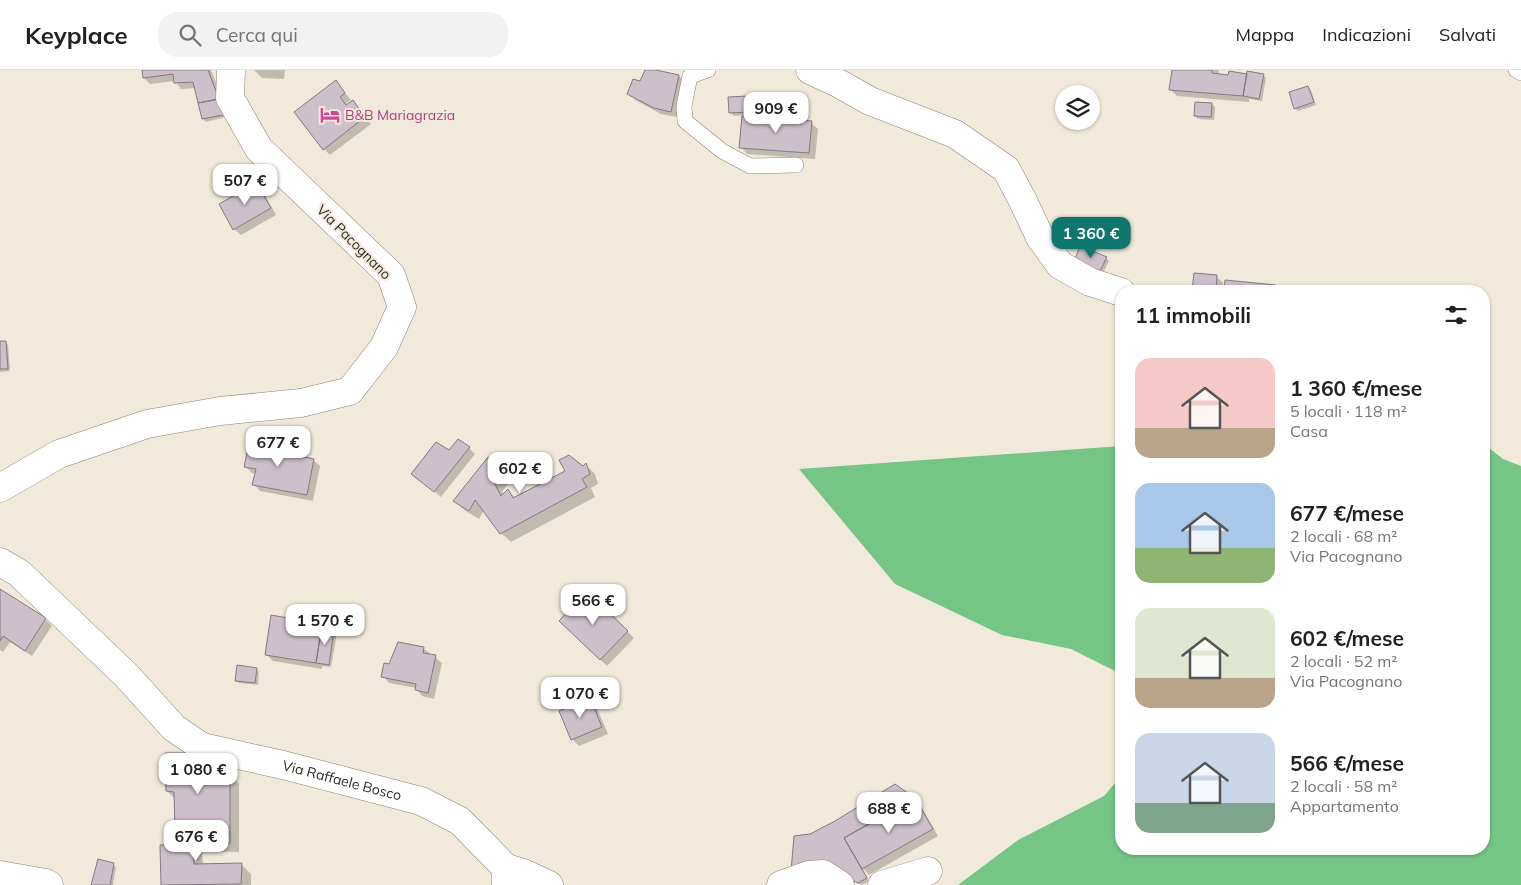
<!DOCTYPE html>
<html lang="it">
<head>
<meta charset="utf-8">
<style>
	body { margin:0; font-family:Mulish,sans-serif; background:#f2f2f2; color:#202124; height:100vh; display:flex; flex-direction:column; font-size:19px; white-space:nowrap }
	* { box-sizing:border-box; margin:0 }
	p { font-size:16px; color:#757577 }
	.icon { flex:none; width:28px; height:28px; fill:none; stroke:currentColor; stroke-width:2; stroke-linecap:round; stroke-linejoin:round }
	.map { position:relative; flex:1; overflow:hidden }
	.panel { position:absolute; left:1115px; top:215px; width:375px; height:570px; display:flex; flex-direction:column; background:#fff; border-radius:20px; box-shadow:0 1px 4px #0004 }
	.panel>* { flex:none }
	.tools { position:absolute; left:1055px; top:15px; display:grid; gap:10px }
	.tools a { display:grid; place-items:center; width:45px; height:45px; border-radius:50%; background:#fff; box-shadow:0 1px 4px #0004; font-size:25px }
	.price { position:absolute; translate:-50% -42px; padding:0 11px; border-radius:10px; background:#fff; color:#222; font-size:16px; line-height:32px; filter:drop-shadow(0 1px 2px #0008) }
	.price::after { content:''; position:absolute; left:50%; top:30px; width:15px; height:11px; margin-left:-8px; background:inherit; clip-path:polygon(0 0,100% 0,50% 100%) }
	.price.active { background:#0f766e; color:#fff }
	ul { padding:0; list-style:none }
	li { display:flex; align-items:center; gap:15px; height:125px; padding:0 20px }
	li span { display:grid; place-items:center; flex:none; width:140px; height:100px; border-radius:15px; color:#555 }
	li>.icon { margin-inline-start:auto }
	span .icon { width:60px; height:60px; fill:#fffc; stroke-width:1 }
	li b { font-size:21px }
	h2 { display:flex; justify-content:space-between; align-items:center; height:60px; padding:0 20px; font-size:21px }
	header { display:flex; align-items:center; gap:30px; box-sizing:border-box; height:70px; padding:0 25px; background:#fff; border-bottom:1px solid #e0e0e0 }
	header strong { font-size:24px }
	nav { display:flex; gap:28px; margin-inline-start:auto; font-size:18px }
	.search { width:350px; height:45px; background:#f2f2f2; display:flex; align-items:center; gap:12px; box-sizing:border-box; padding:0 18px; border-radius:20px; color:#757577; font-size:19px }
	.map>svg:first-child { display:block }
</style>
</head>
<body>
<header>
<strong>Keyplace</strong>
<div class="search"><svg class="icon" aria-label="search" viewBox="0 0 24 24"><circle cx="10" cy="10" r="6"/><path d="M15 15l6 6"/></svg>Cerca qui</div>
<nav><a>Mappa</a><a>Indicazioni</a><a>Salvati</a></nav>
</header>
<div class="map">
<svg width="1521" height="815" viewBox="0 0 1521 815">
	<rect width="100%" height="100%" fill="#f1eada"/>
	<path fill="#75c587" d="M1484,374L1503,389L1521,396V815H958L1018,770L1104,726L1121,706V779H1484Z
		M1121,376V604L1071,579L1002,565L895,514L799,399Z"/>
	<path fill="#0003" d="M143,0H211L225,35V47L206,52L203,49L196,18L181,19L175,11L150,14L144,8Z
		M254,0H285L284,9L262,8Z
		M647,0L679,6L685,12L677,47L661,44L635,30L629,23L640,13Z
		M1174,0H1219L1218,5H1263L1266,8L1262,31L1249,29V32L1177,26L1170,19Z
		M336,12L351,30L346,33L348,35L352,32L371,54L330,85L324,79Z
		M1308,17L1311,20L1316,35L1298,41L1295,38Z
		M747,27L750,30L751,44L734,46L731,43Z
		M1212,34L1215,37L1214,50L1198,49L1195,46Z
		M811,53L818,59L815,89L747,84L741,77Z
		M256,114L262,120L276,145L241,165L234,159Z
		M1106,188L1109,191L1102,205L1089,199Z
		M1195,204L1217,207L1223,213L1222,221H1194Z
		M1226,212L1276,217L1280,221H1225Z
		M0,272H5L8,275L10,301L0,302Z
		M274,374L280,380V383L313,390L320,396L313,431L260,421L254,414L256,404L252,403L245,396Z
		M469,378L475,384L441,427L413,404L449,382Z
		M488,389L511,410L502,422L504,424L508,421L516,428L583,397L586,395L595,404L598,414L591,418L595,427L511,472L501,463L484,440L479,449L464,440L455,431Z
		M0,520L45,549L52,556L32,586L10,572L3,582L0,580Z
		M587,523L634,568L607,596L561,551Z
		M322,555L326,559L334,560L337,563L331,597L322,596V599L273,591L266,584Z
		M423,578L442,593L434,629L422,626L416,618L389,613L383,606L390,596Z
		M256,599L259,602L258,615L239,613L236,610Z
		M590,629L596,636L608,664L579,676L573,670L561,642Z
		M191,684L201,696H209L216,703H229L239,713V782L202,781L203,795L241,794L251,804V815H162V776H174L176,763L175,729L167,721Z
		M914,729L921,736L938,766L869,805L862,797L869,811L862,815L820,795L810,765Z
		M113,794L116,797L113,815H92Z"/>
	<path fill="#cec0cb" stroke="#867883" d="M142,0H208L219,29L198,33L193,12L174,13L173,4L143,8Z
		M645,0H656L679,5L671,42L654,38L627,24L633,9L640,11Z
		M1172,0H1212V3L1228,5L1229,1L1247,4L1243,26L1169,20Z
		M1247,1L1264,4L1259,29L1243,26Z
		M336,10L345,23L340,27L346,35L353,30L365,47L323,80L294,42Z
		M1308,16L1314,32L1294,39L1289,22Z
		M748,26L749,42L729,43L728,27Z
		M219,29L223,45L202,49L198,33Z
		M1195,32L1212,33L1211,47L1194,46Z
		M742,46L812,51L809,83L739,78Z
		M256,113L271,138L233,160L219,134Z
		M1080,176L1107,187L1099,203L1075,189Z
		M1194,203L1217,205L1216,221H1192Z
		M1225,210L1276,215V221H1224Z
		M0,271H6L8,299H0Z
		M250,368L274,373L273,380L314,389L307,425L252,415L256,399L244,397Z
		M458,369L470,377L434,422L411,404L436,372L449,380Z
		M569,385L583,396L586,393L590,404L582,409L587,417L500,464L475,430L469,441L453,431L488,387L502,399L494,412L501,426L508,419L513,428L565,401L559,390Z
		M0,519L46,548L25,581L3,566L0,571Z
		M587,521L628,561L600,590L559,551Z
		M271,545L322,554L316,593L265,585Z
		M322,557L334,559L329,595L316,593Z
		M398,572L424,577L423,583L436,585L428,623L415,620L416,614L381,607L384,593L389,594Z
		M237,595L257,598L255,613L235,611Z
		M590,628L602,657L571,670L559,641Z
		M165,683H192V695L209,694V702H230V762L175,763L174,722L166,721Z
		M895,714L915,728L844,768L867,808L858,813L817,793L791,801L794,766L810,764L835,751Z
		M915,728L933,759L862,799L844,768Z
		M230,762V773L193,772L194,794L242,793L241,814L161,815L160,775H173L175,763Z
		M98,789L114,793L110,815H91Z"/>
	<g fill="none" stroke-linecap="round" stroke-linejoin="round">
		<defs>
			<path id="service" d="M708,0L690,6L684,36L685,51L722,81L750,96L796,95
				M1516,0L1521,3"/>
			<path id="minor" d="M810,0L838,13L870,31L955,64L1006,99L1022,129L1040,167L1060,195L1090,212L1121,222
				M0,418L59,384L147,354L220,341L301,333L350,321L384,277L402,237L391,205L259,79L230,28L231,0
				M506,798L523,803L549,815
				M781,815L809,805L823,804L840,815
				M882,815L928,801"/>
			<g id="tertiary">
				<path id="s1" d="M0,492L19,503L126,605L174,658L202,677L283,695L421,731L460,751L506,798V815"/>
				<path d="M0,805L46,813L49,815"/>
			</g>
		</defs>
		<use href="#service" stroke="#8a8374" stroke-width="16"/>
		<use href="#minor" stroke="#8a8374" stroke-width="29"/>
		<use href="#tertiary" stroke="#8a8374" stroke-width="29"/>
		<use href="#service" stroke="#fff" stroke-width="15"/>
		<use href="#minor" stroke="#fff" stroke-width="28"/>
		<use href="#tertiary" stroke="#fff" stroke-width="28"/>
	</g>
	<defs>
		<symbol id="hotel-bare" viewBox="-9 -9 18 18"><path d="M-6-4.5h1.5V1H6V5H4.5V3h-9V5H-6ZM-4 0a1.8 1.8 0 1 1 3.6 0ZM.5 0V-2.5h3Q6-2.5 6 0Z" fill="#d1479c" stroke="#f1eada" stroke-width="2.5" paint-order="stroke"/></symbol>
	</defs>
	<g fill-rule="evenodd">
		<use href="#hotel-bare" x="316" y="31" width="28" height="28"/>
	</g>
	<g text-anchor="middle" stroke-width="4" stroke-linejoin="round" paint-order="stroke">
		<g font-size="14" fill="#b23c85" stroke="#f1eada" text-anchor="start">
			<text x="345" y="50">B&amp;B Mariagrazia</text>
		</g>
		<g font-size="14" fill="#2d2b25" stroke="#f1eada">
			<text transform="translate(354 172) rotate(45)" y="5">Via Pacognano</text>
			<text dy="5" stroke="none"><textPath href="#s1" startOffset="419">Via Raffaele Bosco</textPath></text>
		</g>
	</g>
</svg>
<div class="tools">
<a><svg class="icon" aria-label="layers" viewBox="0 0 24 24"><path d="M12 4l9 5-9 5-9-5zM3 14l9 5 9-5"/></svg></a>
</div>
<b class="price" style="left:776px;top:64px">909 €</b>
<b class="price" style="left:245px;top:136px">507 €</b>
<b class="price active" style="left:1091px;top:189px">1 360 €</b>
<b class="price" style="left:278px;top:398px">677 €</b>
<b class="price" style="left:520px;top:424px">602 €</b>
<b class="price" style="left:593px;top:556px">566 €</b>
<b class="price" style="left:325px;top:576px">1 570 €</b>
<b class="price" style="left:580px;top:649px">1 070 €</b>
<b class="price" style="left:198px;top:725px">1 080 €</b>
<b class="price" style="left:889px;top:764px">688 €</b>
<b class="price" style="left:196px;top:792px">676 €</b>
<section class="panel">
<h2>11 immobili<svg class="icon" aria-label="filters" viewBox="0 0 24 24"><path d="M4 7h16M4 17h16"/><circle cx="9" cy="7" r="2"/><circle cx="15" cy="17" r="2"/></svg></h2>
<ul>
<li><span style="background:linear-gradient(#f6c9c9 70%,#b9a48a 0)"><svg class="icon" aria-label="home" viewBox="0 0 24 24"><path d="M3 11l9-7 9 7M6 9v11h12V9"/></svg></span><div><b>1 360 €/mese</b><p>5 locali · 118 m²</p><p>Casa</p></div></li>
<li><span style="background:linear-gradient(#a9c7e8 65%,#8fb573 0)"><svg class="icon" aria-label="home" viewBox="0 0 24 24"><path d="M3 11l9-7 9 7M6 9v11h12V9"/></svg></span><div><b>677 €/mese</b><p>2 locali · 68 m²</p><p>Via Pacognano</p></div></li>
<li><span style="background:linear-gradient(#dfe7d0 70%,#b9a48a 0)"><svg class="icon" aria-label="home" viewBox="0 0 24 24"><path d="M3 11l9-7 9 7M6 9v11h12V9"/></svg></span><div><b>602 €/mese</b><p>2 locali · 52 m²</p><p>Via Pacognano</p></div></li>
<li><span style="background:linear-gradient(#c9d6e8 70%,#7fa58c 0)"><svg class="icon" aria-label="home" viewBox="0 0 24 24"><path d="M3 11l9-7 9 7M6 9v11h12V9"/></svg></span><div><b>566 €/mese</b><p>2 locali · 58 m²</p><p>Appartamento</p></div></li>
</ul>
</section>
</div>
</body>
</html>
